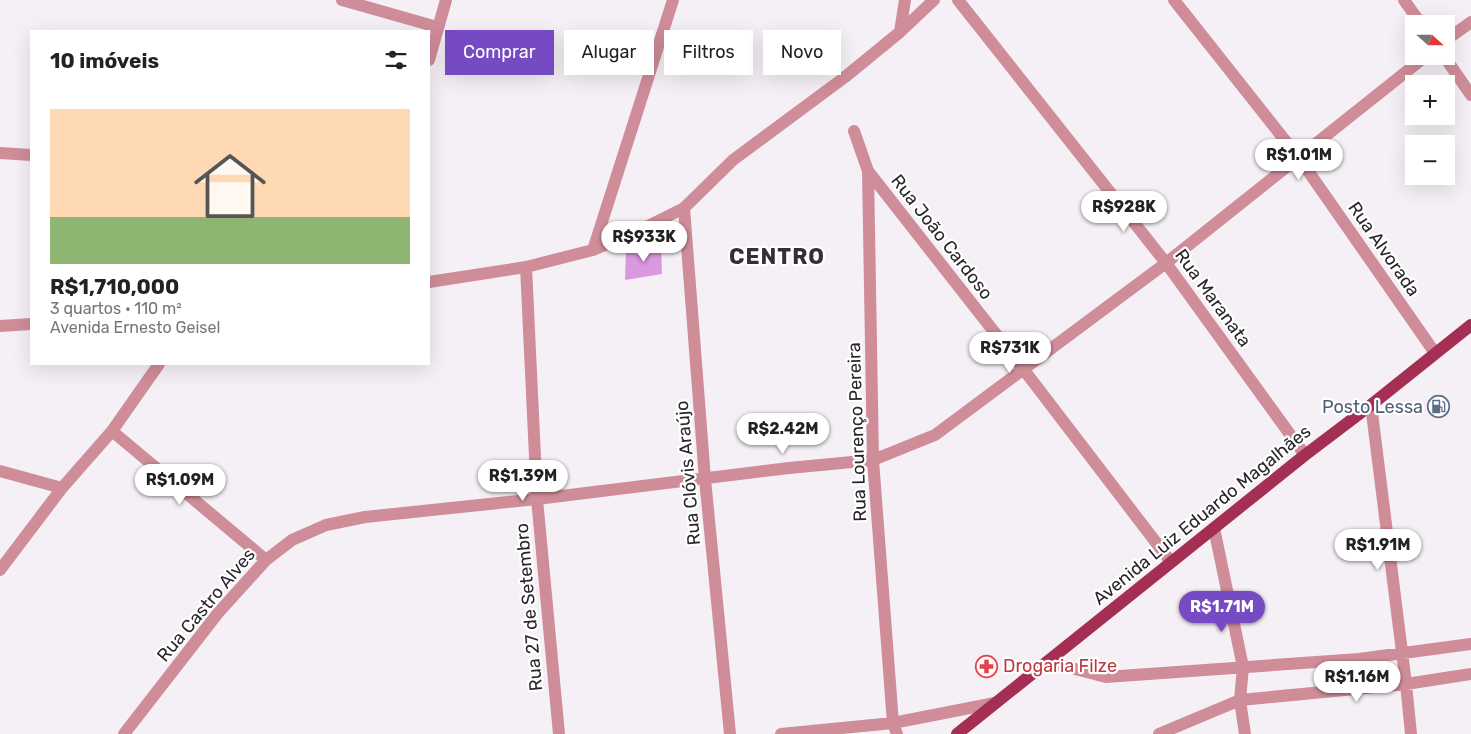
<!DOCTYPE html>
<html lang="pt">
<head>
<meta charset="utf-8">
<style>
	body { margin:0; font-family:Rubik,sans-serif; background:#f6f6f6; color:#222; height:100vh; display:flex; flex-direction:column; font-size:19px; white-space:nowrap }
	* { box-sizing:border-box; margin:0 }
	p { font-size:16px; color:#767676 }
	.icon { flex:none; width:28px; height:28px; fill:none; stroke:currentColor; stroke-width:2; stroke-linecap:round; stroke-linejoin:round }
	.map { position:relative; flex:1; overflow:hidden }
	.details { position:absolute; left:30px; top:30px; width:400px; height:335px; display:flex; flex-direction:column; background:#fff; border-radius:0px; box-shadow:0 5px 20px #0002 }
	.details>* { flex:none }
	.top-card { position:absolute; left:445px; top:30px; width:475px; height:45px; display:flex; gap:10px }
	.needle { width:32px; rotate:111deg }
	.fabs { position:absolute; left:1405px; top:15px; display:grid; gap:10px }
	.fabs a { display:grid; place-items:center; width:50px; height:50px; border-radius:0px; background:#fff; box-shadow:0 5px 20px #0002; font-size:25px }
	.price { position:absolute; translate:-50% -42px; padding:0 11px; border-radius:18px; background:#fff; color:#222; font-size:16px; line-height:32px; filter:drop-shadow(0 1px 2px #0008) }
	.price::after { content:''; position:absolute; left:50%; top:30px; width:15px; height:11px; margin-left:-8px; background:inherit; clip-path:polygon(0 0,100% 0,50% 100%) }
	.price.on { background:#764ac2; color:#fff }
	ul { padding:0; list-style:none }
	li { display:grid; align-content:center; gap:10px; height:265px; padding:0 20px }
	li span { display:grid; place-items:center; height:155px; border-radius:0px; color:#555 }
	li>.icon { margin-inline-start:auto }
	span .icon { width:90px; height:90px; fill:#fffc; stroke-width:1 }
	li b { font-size:21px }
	h2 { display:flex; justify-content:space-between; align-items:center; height:60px; padding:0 20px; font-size:21px }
	.pill { padding:0 18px; border-radius:0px; background:#fff; box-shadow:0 5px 20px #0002; font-size:18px; line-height:45px }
	.pill.on { background:#764ac2; color:#fff }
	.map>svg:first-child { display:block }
</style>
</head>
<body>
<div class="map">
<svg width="1471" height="734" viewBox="0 0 1471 734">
	<rect width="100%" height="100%" fill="#f5eff6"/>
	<path fill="#da98de" d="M661,245L662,274L625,280L626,251Z"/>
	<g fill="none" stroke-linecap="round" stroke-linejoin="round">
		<path stroke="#cf8d99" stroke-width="12" d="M342,0L437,27
			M958,0L1166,263L1305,455
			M1174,0L1299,158L1435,353
			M1404,0L1421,24
			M900,32L905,0
			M1446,40L1471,22
			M1444,56L1471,95
			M429,60L446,0
			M854,131L868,171L873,460L893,723L897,734
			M0,153L31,155
			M868,171L1024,370L1171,562
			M684,208L705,479L730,734
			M593,250L673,0
			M526,267L537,499L559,734
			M429,282L526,267L593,250L636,232L684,208L733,160L845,77L900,32L934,0
			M0,326L31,324
			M1371,405L1406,684L1411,734
			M112,431L266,560
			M0,471L62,488
			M1214,528L1243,667L1240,700L1245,734
			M0,570L62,488L112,431L159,364
			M1048,662L1106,677L1359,659L1471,644
			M124,734L218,613L266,560L292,540L326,525L365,517L537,499L789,468L873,460L935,435L1166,263L1426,56
			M781,734L893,723L995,703
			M1159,734L1240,700L1406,684L1471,674"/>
		<path stroke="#a42f52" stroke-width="12" d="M957,734L1305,455L1371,405L1471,325"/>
	</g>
	<defs>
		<symbol id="fuel-ring" viewBox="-11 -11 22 22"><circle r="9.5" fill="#fff" stroke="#5c6f8a" stroke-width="1.5"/><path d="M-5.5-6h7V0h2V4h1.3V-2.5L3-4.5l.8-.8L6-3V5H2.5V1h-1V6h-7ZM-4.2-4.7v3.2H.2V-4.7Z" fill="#5c6f8a"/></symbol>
		<symbol id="pharmacy-ring" viewBox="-11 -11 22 22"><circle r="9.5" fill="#fff" stroke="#e0444e" stroke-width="1.5"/><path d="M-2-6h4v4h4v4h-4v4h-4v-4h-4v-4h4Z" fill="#e0444e"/></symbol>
	</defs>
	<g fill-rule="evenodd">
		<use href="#fuel-ring" x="1426" y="394" width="25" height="25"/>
		<use href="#pharmacy-ring" x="974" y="654" width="25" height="25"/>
	</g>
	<g text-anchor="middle" stroke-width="4.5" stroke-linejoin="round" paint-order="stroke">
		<g font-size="18" fill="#282629" stroke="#fff">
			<text transform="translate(942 237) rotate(52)" y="6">Rua João Cardoso</text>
			<text transform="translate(1384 249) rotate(55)" y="6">Rua Alvorada</text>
			<text transform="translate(1213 298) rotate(54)" y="6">Rua Maranata</text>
			<text transform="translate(857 432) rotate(-92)" y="6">Rua Lourenço Pereira</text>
			<text transform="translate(688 473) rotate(-95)" y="6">Rua Clóvis Araújo</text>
			<text transform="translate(1202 515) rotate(-39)" y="6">Avenida Luiz Eduardo Magalhães</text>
			<text transform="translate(206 605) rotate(-50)" y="6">Rua Castro Alves</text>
			<text transform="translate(529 607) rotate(-95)" y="6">Rua 27 de Setembro</text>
		</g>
		<g font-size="18" fill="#4e5e75" stroke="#fff" text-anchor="end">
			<text x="1423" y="413">Posto Lessa</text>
		</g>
		<g font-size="18" fill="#be3a42" stroke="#fff" text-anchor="start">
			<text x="1003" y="672">Drogaria Filze</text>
		</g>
		<g font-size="22" font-weight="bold" letter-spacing="1" fill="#342f34" stroke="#fff">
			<text x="777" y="264">CENTRO</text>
		</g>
	</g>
</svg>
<div class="fabs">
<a><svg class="needle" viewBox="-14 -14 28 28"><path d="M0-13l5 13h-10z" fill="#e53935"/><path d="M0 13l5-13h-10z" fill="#767676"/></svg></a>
<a>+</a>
<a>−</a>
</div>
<b class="price" style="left:1299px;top:181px">R$1.01M</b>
<b class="price" style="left:1124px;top:233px">R$928K</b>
<b class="price" style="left:644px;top:263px">R$933K</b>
<b class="price" style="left:1010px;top:374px">R$731K</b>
<b class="price" style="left:783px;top:455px">R$2.42M</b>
<b class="price" style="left:523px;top:502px">R$1.39M</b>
<b class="price" style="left:180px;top:506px">R$1.09M</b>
<b class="price" style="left:1378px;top:571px">R$1.91M</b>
<b class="price on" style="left:1222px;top:633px">R$1.71M</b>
<b class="price" style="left:1357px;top:703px">R$1.16M</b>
<div class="top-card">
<a class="pill on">Comprar</a>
<a class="pill">Alugar</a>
<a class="pill">Filtros</a>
<a class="pill">Novo</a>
</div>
<section class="details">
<h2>10 imóveis<svg class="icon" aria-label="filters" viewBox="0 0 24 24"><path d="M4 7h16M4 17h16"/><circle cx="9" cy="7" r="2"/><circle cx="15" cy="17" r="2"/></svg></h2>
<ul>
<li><span style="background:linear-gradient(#ffd9b3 70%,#8fb573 0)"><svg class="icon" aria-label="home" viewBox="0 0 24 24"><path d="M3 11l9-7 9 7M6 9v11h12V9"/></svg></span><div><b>R$1,710,000</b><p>3 quartos · 110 m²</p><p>Avenida Ernesto Geisel</p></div></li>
</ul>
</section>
</div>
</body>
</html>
